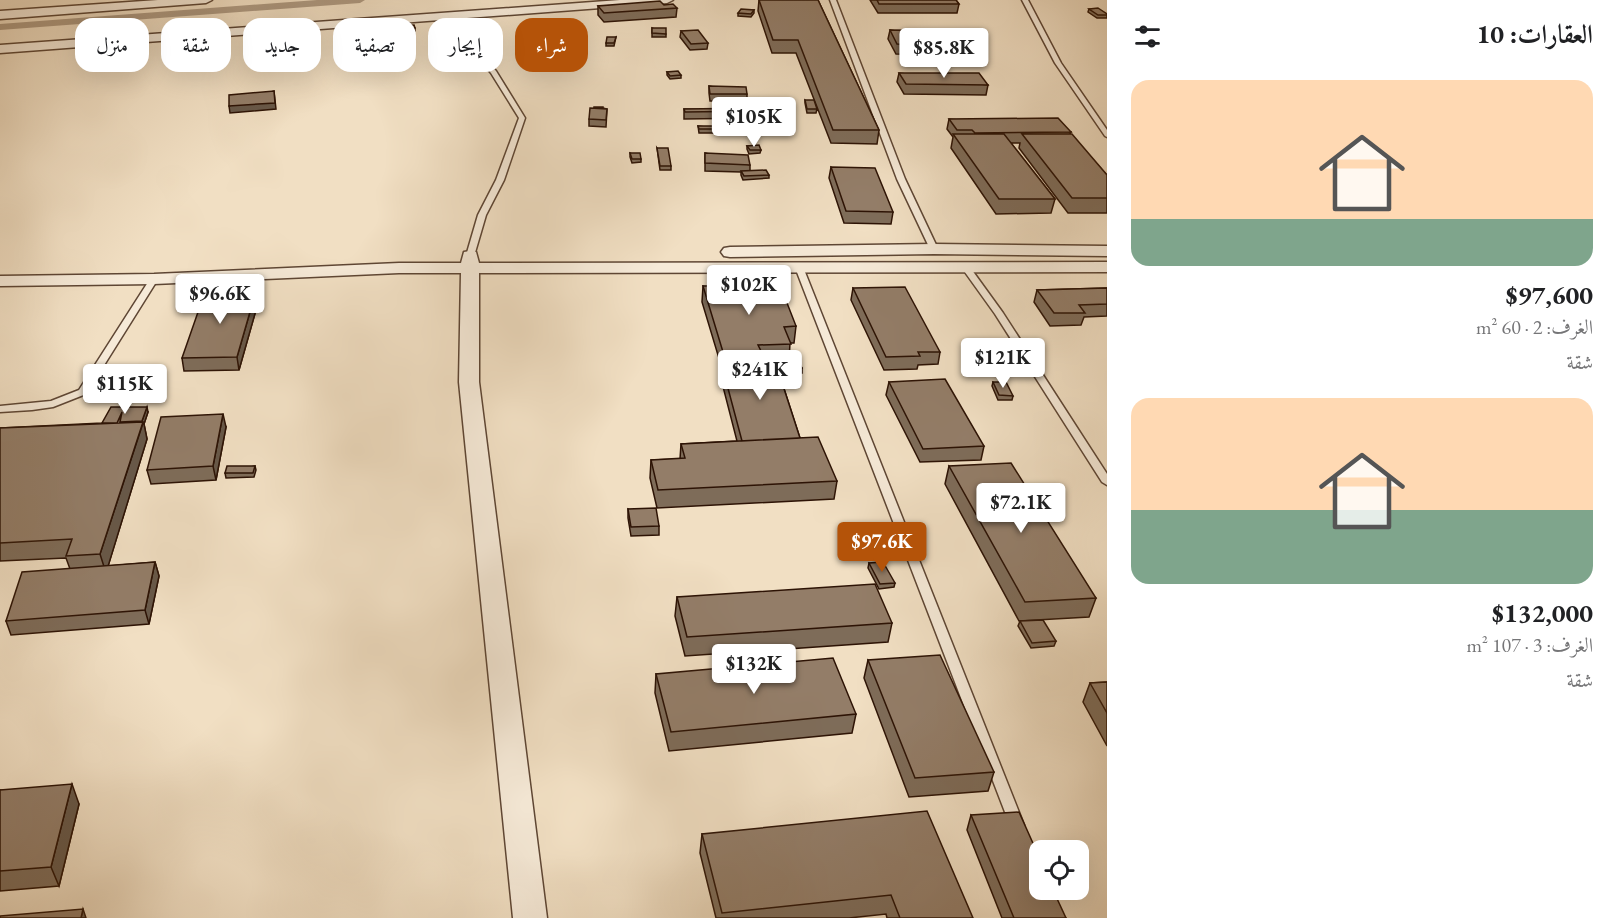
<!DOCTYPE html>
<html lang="ar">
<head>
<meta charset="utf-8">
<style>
	body { margin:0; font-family:"EB Garamond",Amiri,serif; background:#f2f2f2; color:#202124; direction:rtl; height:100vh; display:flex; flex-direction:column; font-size:22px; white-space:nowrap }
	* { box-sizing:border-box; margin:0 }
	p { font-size:20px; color:#757577 }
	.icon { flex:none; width:33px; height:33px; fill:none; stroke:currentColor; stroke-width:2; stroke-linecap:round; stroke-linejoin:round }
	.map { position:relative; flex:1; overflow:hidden; direction:ltr }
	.panel { display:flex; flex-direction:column; background:#fff; width:510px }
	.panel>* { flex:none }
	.hud { position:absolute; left:18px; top:18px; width:570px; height:54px; direction:rtl; display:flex; gap:12px }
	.tools { position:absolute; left:1029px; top:840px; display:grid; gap:12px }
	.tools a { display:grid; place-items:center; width:60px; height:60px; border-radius:12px; background:#fff; box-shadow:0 6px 24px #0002; font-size:30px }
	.price { position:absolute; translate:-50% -51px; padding:0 14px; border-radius:6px; background:#fff; color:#222; font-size:20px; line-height:39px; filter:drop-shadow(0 2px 3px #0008) }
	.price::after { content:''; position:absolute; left:50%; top:36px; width:18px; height:14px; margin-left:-9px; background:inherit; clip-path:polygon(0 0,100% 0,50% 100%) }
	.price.active { background:#b45309; color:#fff }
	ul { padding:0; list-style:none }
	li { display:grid; align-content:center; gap:12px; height:318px; padding:0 24px }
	li span { display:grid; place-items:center; height:186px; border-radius:18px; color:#555 }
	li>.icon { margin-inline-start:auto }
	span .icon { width:108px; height:108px; fill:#fffc; stroke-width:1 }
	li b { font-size:26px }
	h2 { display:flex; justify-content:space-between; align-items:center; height:72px; padding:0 24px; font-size:26px }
	.chip { padding:0 21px; border-radius:18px; background:#fff; box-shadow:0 6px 24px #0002; font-size:21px; line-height:54px }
	.chip.active { background:#b45309; color:#fff }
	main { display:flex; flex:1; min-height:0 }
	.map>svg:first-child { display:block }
</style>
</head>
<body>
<main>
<section class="panel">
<h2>العقارات: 10<svg class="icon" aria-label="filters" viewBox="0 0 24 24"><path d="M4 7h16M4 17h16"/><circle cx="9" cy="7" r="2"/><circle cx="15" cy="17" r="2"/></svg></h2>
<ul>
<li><span style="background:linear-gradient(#ffd9b3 75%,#7fa58c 0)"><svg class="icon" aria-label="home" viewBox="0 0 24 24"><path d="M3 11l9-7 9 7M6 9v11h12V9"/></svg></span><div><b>$97,600</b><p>الغرف: 2 · 60 m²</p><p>شقة</p></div></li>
<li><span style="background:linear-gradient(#ffd9b3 60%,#7fa58c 0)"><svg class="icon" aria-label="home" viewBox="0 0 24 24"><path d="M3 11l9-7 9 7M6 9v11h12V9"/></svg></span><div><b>$132,000</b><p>الغرف: 3 · 107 m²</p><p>شقة</p></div></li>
</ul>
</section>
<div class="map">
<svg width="1107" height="918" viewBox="0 0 1107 918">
	<rect width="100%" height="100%" fill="#f1dfc3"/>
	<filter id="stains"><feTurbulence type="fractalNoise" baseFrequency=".00333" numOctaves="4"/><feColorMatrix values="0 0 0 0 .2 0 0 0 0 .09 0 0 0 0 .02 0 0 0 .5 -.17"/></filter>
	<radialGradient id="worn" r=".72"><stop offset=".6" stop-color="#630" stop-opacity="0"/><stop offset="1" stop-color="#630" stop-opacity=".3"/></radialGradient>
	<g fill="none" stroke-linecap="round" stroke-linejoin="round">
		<path fill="#ae9a82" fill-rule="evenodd" d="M317,0H365L360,3L0,30V24Z"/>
		<defs>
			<path id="lane" d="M830,0H836L905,179L938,249L937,251H931L930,249L897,179Z
				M1022,0H1028L1061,63L1107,130V137L1105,136L1055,63Z
				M442,16H446L496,71L525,118L504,180L486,215L474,256L470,258L466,256L478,215L496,180L519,118L491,73L442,18Z
				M799,264L803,267L1024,825L1022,829L1017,831L1012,829L1010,825L795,267Z
				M966,265L969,266L1003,313L1107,474V485L1102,482L995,314L962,268Z
				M154,276L158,279L86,394L53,407L32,410L0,412V406L51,401L79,390L150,279Z"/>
			<path id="street" d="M158,0H212L206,3L0,19V11Z
				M620,0H673L667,3L0,53V45Z
				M934,244L1107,246V256L934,254L730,257L724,256L721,252L724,248L730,247Z
				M470,251L476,252L479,263L1107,262V272L479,273V382L547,918H513L459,382L461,273H399L154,284L0,286V276L154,274L399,263H461L464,252Z"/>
		</defs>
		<use href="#lane" stroke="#5e4634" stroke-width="3"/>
		<use href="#street" stroke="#5e4634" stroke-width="3"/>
		<use href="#lane" fill="#f6ead8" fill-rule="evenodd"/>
		<use href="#street" fill="#f6ead8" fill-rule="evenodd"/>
	</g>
	<path fill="#7e6c59" stroke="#2d1305" stroke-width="1.5" d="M759,0H818L879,130L877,144L831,143L796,53H772L758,11Z
		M870,0H956L959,4L957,13H878Z
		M664,5L677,8L676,17L604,22L598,15V6Z
		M1089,9L1107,14V18H1097L1088,12Z
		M754,10V13L751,17L738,16V13Z
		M652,28L666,34V37H652Z
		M890,30L983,46L981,55L896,54L888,39Z
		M681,31L708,43L707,49L690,50L680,37Z
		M616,37L614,46H606V43Z
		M667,72L681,75V78L670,79L667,75Z
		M899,73L988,85L986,95L904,94L897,82Z
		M709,86L747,94V101H710L709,93Z
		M805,100L817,109L816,113H807L805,103Z
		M603,108L607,109L606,127L589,126V119Z
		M684,109L759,111V118L684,119Z
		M949,119L1071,132L1070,134L1107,175V213H1068L1019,148L1020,143H1011L1055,199L1051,213L996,214L951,148L953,137L947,129Z
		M698,126L720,129V133H699Z
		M747,146L761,150L760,153L749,154L747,149Z
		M657,148L671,166V170H660Z
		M630,153L641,159V162L632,163L630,157Z
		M705,153L750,165V171L769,175V178L743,180L741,175V172L705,171Z
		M831,167L893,212L891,224L844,223L829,178Z
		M703,286L796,326L794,343H790L789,361H775L776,364L802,368V373H779L800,438L837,481L834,499L657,508L650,478L651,460L680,459L681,444L737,441L720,375L721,365L702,302Z
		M853,288L940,352L938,364L918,365L917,369L884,370L851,300Z
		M1107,288V316L1084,317L1081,325L1050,326L1034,302L1037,290Z
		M258,303L239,370L184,371L182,358Z
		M889,382L984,446L981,460L920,462L886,395Z
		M993,382L1013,396L1012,400H998L992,386Z
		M148,412L144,424L147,439L108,566L155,562L159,576L149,624L11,635L6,621L70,569L66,558L0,561V428L102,423Z
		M226,427L216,480L151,484L147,470Z
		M255,466L256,470L254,477L226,478L225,473Z
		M949,466L1096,598L1089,617L1019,621L945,484Z
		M628,509L659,526V535L631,536L628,518Z
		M869,563L895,583L894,587L879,589L868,568Z
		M677,597L892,623L888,642L685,656L675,616Z
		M1020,621L1056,641L1054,646L1031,648L1018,626Z
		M868,660L994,772L988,791L909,797L864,678Z
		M656,674L856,714L852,733L669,751L655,693Z
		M1107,682V746L1083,702L1090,683Z
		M0,790L79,804L59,886L0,891Z
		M971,815L1066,918H1002L967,830Z
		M702,834L973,918H887L886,914L849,918H716L700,853Z"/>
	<path fill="#675849" stroke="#2d1305" stroke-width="1.5" d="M415,28V31L387,33V30Z
		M274,91L276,109L230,113L229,106Z
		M256,291L258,303L239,370L237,357Z
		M147,407L148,412L144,424L147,439L106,573L100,554L143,423L142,421Z
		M223,414L226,427L216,480L213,466Z
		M155,562L159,576L149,624L145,610Z
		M72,784L79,804L59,886L51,867Z
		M83,909L86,918H81Z"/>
	<path fill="#937d68" stroke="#2d1305" stroke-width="1.5" d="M759,0H818L879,130H833L798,40H773Z
		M877,0H956L959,4H879Z
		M660,1L664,5L673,4L677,8L604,13L598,6Z
		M1098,8L1107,14V15H1098L1089,9Z
		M741,9L754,10L751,14L738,13Z
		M414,25L415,28L387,30L386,27Z
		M652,28H666V34L652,33Z
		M698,30L708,43L691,44L681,31Z
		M890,30L973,31L983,46L897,44Z
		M607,37H616L614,43H606Z
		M678,71L681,75L670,76L667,72Z
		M899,73H979L988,85L906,84Z
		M709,86L746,87L747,94H710Z
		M274,91L275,103L229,106V95Z
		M805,100H814L817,109H807Z
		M594,107H603V108H594Z
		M590,108L607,109L606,120L589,119Z
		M758,108L759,111L685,112L684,109Z
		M1058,118L1071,132L975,133L972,130H957L949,119Z
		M698,126H720V129H699Z
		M953,134H1004L1055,199H999Z
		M1022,134H1072L1107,175V198H1072Z
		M759,145L761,150H750L747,146Z
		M657,148H668L671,166H660Z
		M630,153H640L641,159H632Z
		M705,153L748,155L750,165L705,163Z
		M831,167L875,168L893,212L846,211Z
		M766,170L769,175L744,176L741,171Z
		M780,285L796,326L784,327L791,344L758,345L761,351L723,352L703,286Z
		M905,287L940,352H918L920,356L886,357L853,288Z
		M1107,288V304L1079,305L1085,313H1054L1037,290Z
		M256,291L237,357L182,358L205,292Z
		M775,361L800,438L742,441L721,362Z
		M776,364H800L802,368L777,369Z
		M945,379L984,446L923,449L889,382Z
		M993,382H1006L1013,396L999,395Z
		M111,407H147L142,421L120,422L122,412L117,423H102Z
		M223,414L213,466L147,470L161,417Z
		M143,422L100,554L66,556L72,539L0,543V428Z
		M818,437L837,481L658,490L651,460L685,458L681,444Z
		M1011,463L1096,598L1025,602L949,466Z
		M227,466H255L253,473H225Z
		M656,508L659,526L631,527L628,509Z
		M155,562L145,610L6,621L22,572Z
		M883,562L895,583L880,584L869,563Z
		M875,584L892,623L687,637L677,597Z
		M1043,620L1056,641L1032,643L1020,621Z
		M940,655L994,772L915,778L868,660Z
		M833,658L856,714L671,732L656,674Z
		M1107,682V713L1090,683Z
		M72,784L51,867L0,871V790Z
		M927,811L973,918H900L891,895L722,913L702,834Z
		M1019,812L1040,859V890H1053L1066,918H1014L971,815Z
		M83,909L81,918H0V916Z"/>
	<rect width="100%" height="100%" filter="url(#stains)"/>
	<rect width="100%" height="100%" fill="url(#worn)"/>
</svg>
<div class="tools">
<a><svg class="icon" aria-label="locate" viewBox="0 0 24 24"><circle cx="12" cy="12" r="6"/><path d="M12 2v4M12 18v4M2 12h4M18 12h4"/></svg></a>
</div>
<b class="price" style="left:944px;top:79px">$85.8K</b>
<b class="price" style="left:754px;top:148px">$105K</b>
<b class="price" style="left:749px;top:316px">$102K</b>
<b class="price" style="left:220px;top:325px">$96.6K</b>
<b class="price" style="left:1003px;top:389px">$121K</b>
<b class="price" style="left:760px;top:401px">$241K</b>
<b class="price" style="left:125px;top:415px">$115K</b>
<b class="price" style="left:1021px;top:534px">$72.1K</b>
<b class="price active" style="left:882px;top:573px">$97.6K</b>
<b class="price" style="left:754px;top:695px">$132K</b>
<div class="hud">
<a class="chip active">شراء</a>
<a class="chip">إيجار</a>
<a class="chip">تصفية</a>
<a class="chip">جديد</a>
<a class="chip">شقة</a>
<a class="chip">منزل</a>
</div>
</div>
</main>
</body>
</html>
